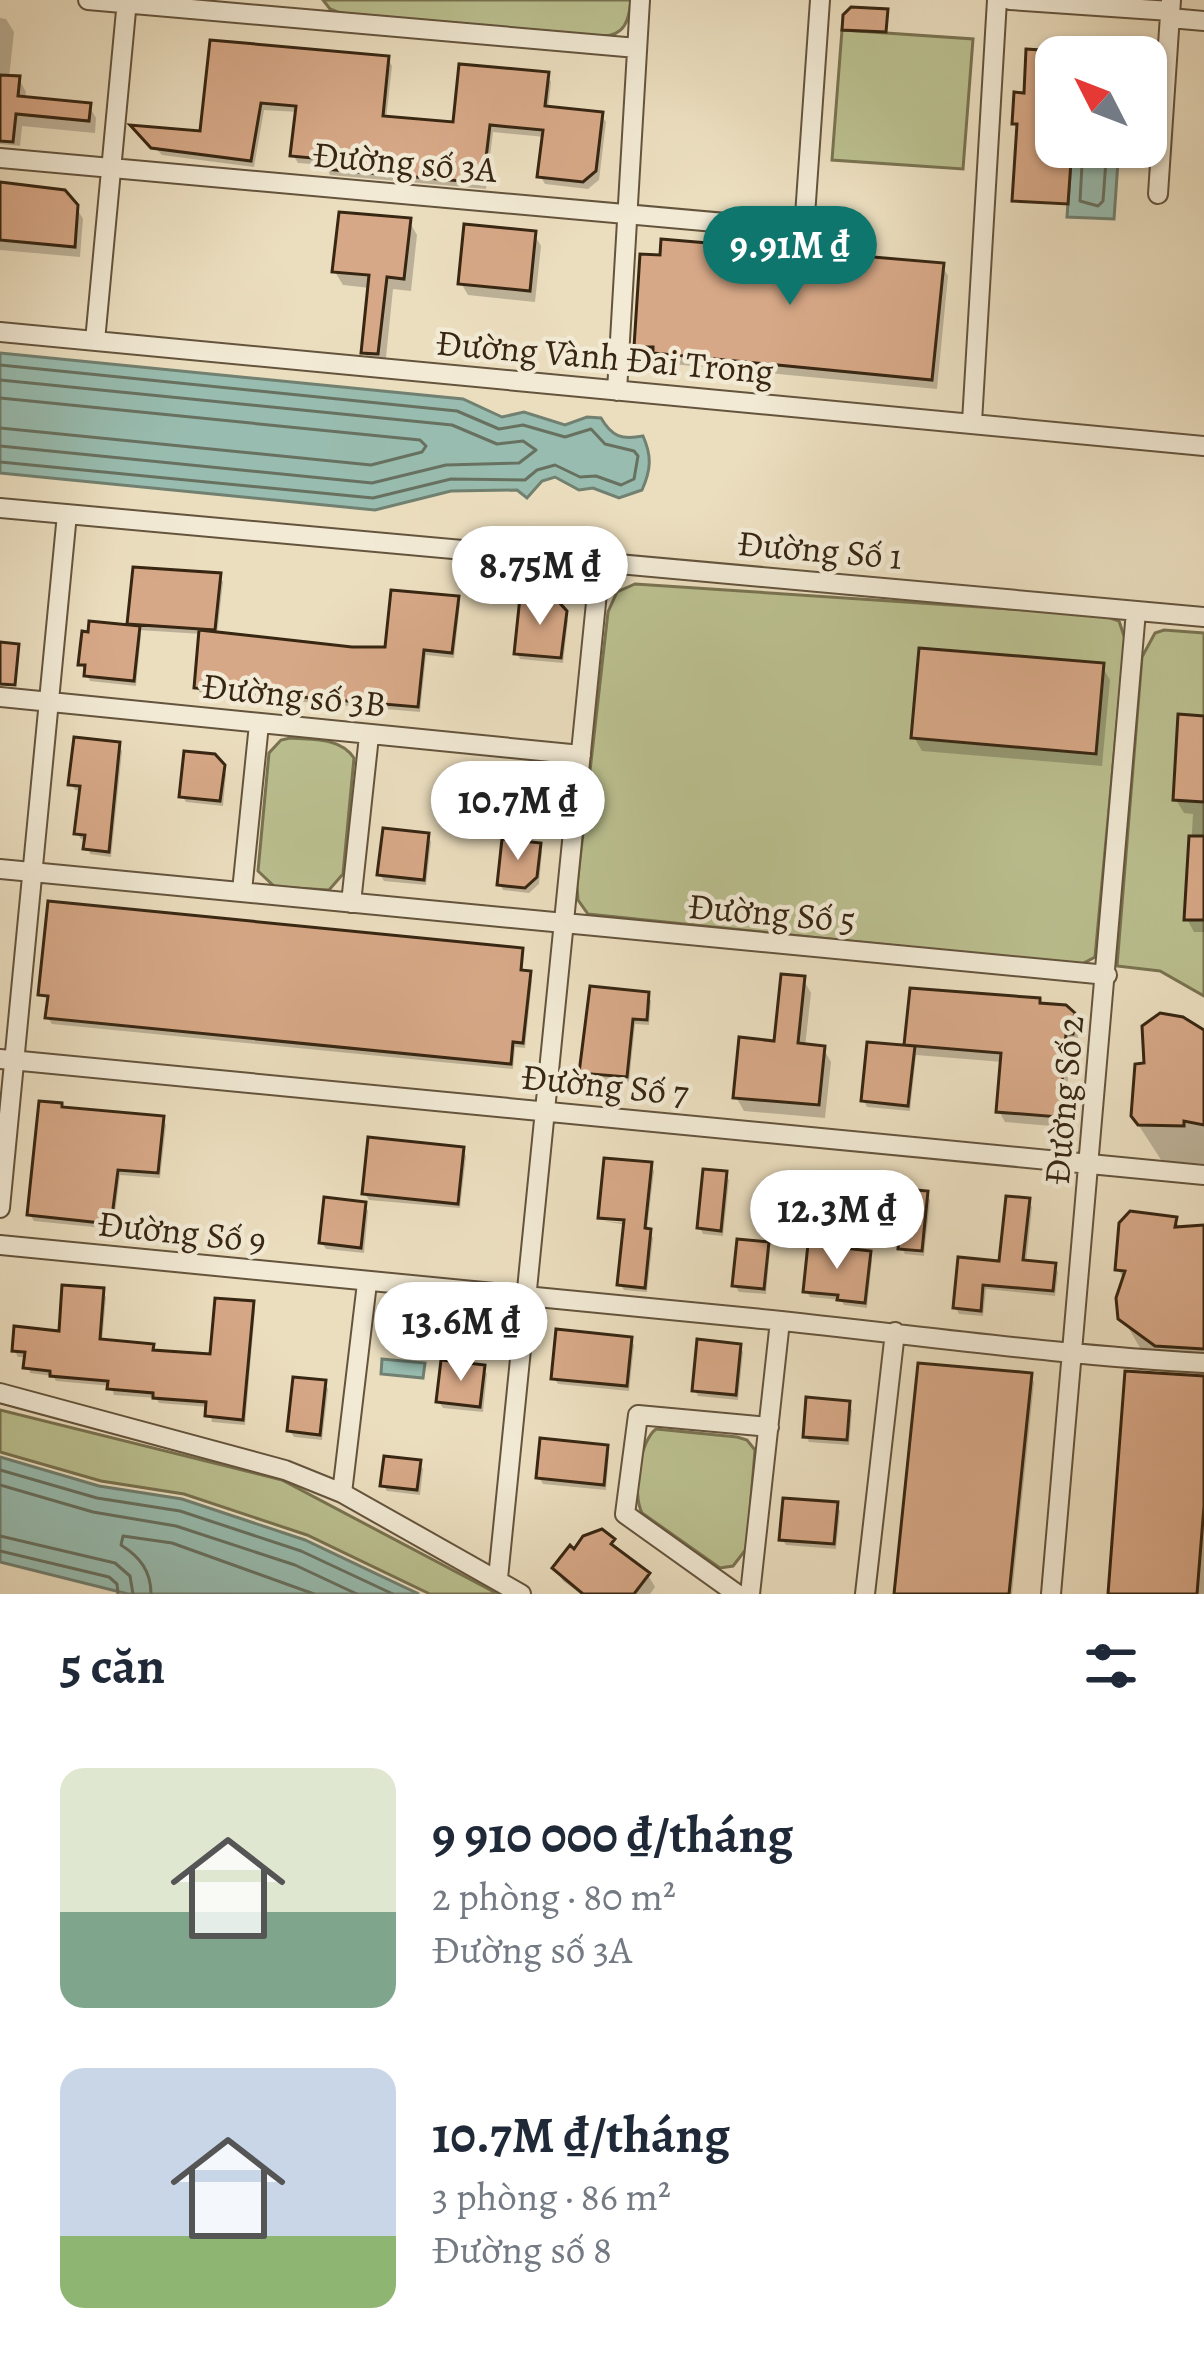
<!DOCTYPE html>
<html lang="vi">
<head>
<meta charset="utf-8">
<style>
	body { margin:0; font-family:Alegreya,serif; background:#f2f2f3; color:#1f2937; height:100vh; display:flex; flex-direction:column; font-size:45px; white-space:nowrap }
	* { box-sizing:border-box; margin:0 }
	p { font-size:39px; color:#747a83 }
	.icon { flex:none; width:66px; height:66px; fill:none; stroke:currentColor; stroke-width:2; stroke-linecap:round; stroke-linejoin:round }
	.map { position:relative; height:1594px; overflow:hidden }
	.drawer { display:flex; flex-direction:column; background:#fff; flex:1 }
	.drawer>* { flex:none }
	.needle { width:78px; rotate:312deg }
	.fabs { position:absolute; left:1035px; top:36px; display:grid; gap:24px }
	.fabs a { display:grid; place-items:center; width:132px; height:132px; border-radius:24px; background:#fff; box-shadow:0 3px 9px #0004; font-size:60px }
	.price { position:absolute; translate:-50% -102px; padding:0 27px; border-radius:42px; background:#fff; color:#222; font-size:39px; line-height:78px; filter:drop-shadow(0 3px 6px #0008) }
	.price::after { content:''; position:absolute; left:50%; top:72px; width:36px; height:27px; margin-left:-18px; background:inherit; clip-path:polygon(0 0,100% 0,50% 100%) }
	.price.current { background:#0f766e; color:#fff }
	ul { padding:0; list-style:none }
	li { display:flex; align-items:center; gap:36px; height:300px; padding:0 60px }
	li span { display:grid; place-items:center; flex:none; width:336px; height:240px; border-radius:24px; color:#555 }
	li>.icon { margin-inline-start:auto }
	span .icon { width:144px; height:144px; fill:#fffc; stroke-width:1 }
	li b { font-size:51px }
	h2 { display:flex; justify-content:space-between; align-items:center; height:144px; padding:0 60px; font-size:51px }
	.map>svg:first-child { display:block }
</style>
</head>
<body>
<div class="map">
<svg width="1204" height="1594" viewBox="0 0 1204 1594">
	<rect width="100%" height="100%" fill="#ebdebf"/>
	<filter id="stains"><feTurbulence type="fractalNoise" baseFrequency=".00167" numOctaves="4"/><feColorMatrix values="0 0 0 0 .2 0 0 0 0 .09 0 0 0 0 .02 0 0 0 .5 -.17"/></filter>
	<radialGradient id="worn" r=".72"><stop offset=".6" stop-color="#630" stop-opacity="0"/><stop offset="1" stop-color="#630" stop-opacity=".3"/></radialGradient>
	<path fill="#bbc090" stroke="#797351" stroke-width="3" d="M323,0H631C629,20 625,36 602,36L340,13L330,9Z
		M842,30L973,39L963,169L832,160Z
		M635,584L1102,615L1119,621L1125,639L1095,957L1080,965L588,914L578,900L577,886L608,612L617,592Z
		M1164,630L1204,633V996L1160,971L1117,966L1142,657L1155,633Z
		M290,738C313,740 340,737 354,758L343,874L329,890L275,887L258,871L269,753L281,740Z
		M0,1410L282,1480L498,1594H430L307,1535L184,1494L101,1481L0,1452Z
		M656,1429L737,1437L747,1440L755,1450L747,1548L733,1566L720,1568L642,1513C632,1494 639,1442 656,1429Z"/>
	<path fill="#98bcaf" stroke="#718070" stroke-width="3" d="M1072,147H1119L1114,219L1067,217Z
		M0,353L463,399L502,417L524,412L565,425L587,417L601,418C612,437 622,440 643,436C652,456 651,470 642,490L619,498L593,488L579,490L555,477L542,481L527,498L517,490L451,491L375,510L0,473Z
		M382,1359L425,1363L423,1378L381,1374Z
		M0,1457L99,1486L182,1499L305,1540L419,1594H128L0,1562Z"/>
	<path fill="#0003" d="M0,18L6,19L14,32L9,78L19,79L26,92L25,99L89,106L96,118L95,133L22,126L20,146L0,144Z
		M212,43L388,59L392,66L386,120L456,126L547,75L551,82L548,109L601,115L606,122L599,180L588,189L545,184L541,177L545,137L493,132L486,189L330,175L326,165L298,163L293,155L298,112L264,110L254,167L162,155L140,132L203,134Z
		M1029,52L1086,57H1056V147H1071L1067,205L1015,200L1020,126L1015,123L1026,96Z
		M0,186L76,207L83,219L80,257L0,250Z
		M409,221L417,235L411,291L393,289L385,367L372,366L364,352L370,288L343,285L335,272Z
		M534,234L541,246L535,302L468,295L461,283Z
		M942,266L948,276L937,389L661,363L658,356H643L637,346Z
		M219,576L223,582L217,635L352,650H388L457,598L460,604L454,658L426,655L420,712L200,693L197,687L202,634L138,630L141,635L136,686L90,681L81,664L133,629L130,623Z
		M564,613L568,620L563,663L520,659L517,653Z
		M1102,666L1110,680L1102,766L922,751L914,737Z
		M1204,719V932H1194L1187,919L1193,814L1184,813L1176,800Z
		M118,745L122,751L111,857L90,854L87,840L81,839L77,833L82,791L75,790L71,784Z
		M222,767L226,774L223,806L186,802L182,796Z
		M428,836L431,842L426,885L384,881L380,875Z
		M539,846L542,852L539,884L529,893L503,890L500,884Z
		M521,951L523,973L532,980L525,1048L515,1047L513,1069L52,1024L48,1018L50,1001L41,994Z
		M803,979L811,993L805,1047L823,1048L831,1062L825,1118L744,1111L736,1097L777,1044Z
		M648,995L651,1001L649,1025L635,1024L629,1082L586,1078L582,1072Z
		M1041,1006L1073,1015L1079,1027L1077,1044L1071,1043L1064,1127L1005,1122L999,1111L1003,1062L916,1055L910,1111L867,1107L864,1101L910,1049L907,1044Z
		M1204,1031V1164L1163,1163L1136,1121L1148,1065Z
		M63,1110L163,1119L166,1125L160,1178L120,1175L113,1229L34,1221L30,1215Z
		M462,1150L466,1156L460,1208L369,1200L365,1194Z
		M650,1165L654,1171L647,1229L653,1238L647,1292L624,1290L620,1284L626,1225L604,1221L639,1224Z
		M725,1174L729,1180L723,1236L703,1234L700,1228Z
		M827,1182L830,1188L824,1249L869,1254L872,1260L867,1308L844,1305L841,1300L810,1297L806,1291L812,1243L781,1240L778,1234Z
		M926,1194L930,1200L924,1256L905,1254L902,1248Z
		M1028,1201L1032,1207L1026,1263L1054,1266L1058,1272L1055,1296L986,1289L983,1316L959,1314L956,1308L1001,1264Z
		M365,1205L368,1211L364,1253L326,1249L322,1243Z
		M1175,1220L1181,1229L1204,1228V1594H1111L1168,1377L1150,1365L1118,1310L1125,1281L1118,1269Z
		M767,1244L770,1250L766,1294L739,1292L735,1286Z
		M102,1291L106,1297L102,1342L152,1347L156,1353L213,1358L252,1304L255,1310L245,1425L212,1422L209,1407L159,1403L156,1398L114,1395L111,1386L56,1381L53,1376L30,1373L28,1357H18L15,1351L62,1334Z
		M630,1339L634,1345L629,1391L558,1384L554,1378Z
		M739,1346L743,1352L738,1400L698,1396L695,1390Z
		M483,1368L487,1374L483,1412L443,1408L439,1402Z
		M1030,1376L1034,1382L1012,1594H897Z
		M324,1383L328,1389L322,1440L294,1437L290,1431Z
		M848,1404L852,1410L849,1445L809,1442L806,1436Z
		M606,1448L609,1454L606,1490L543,1484L539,1478Z
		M419,1463L423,1469L420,1495L387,1491L383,1485Z
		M836,1505L840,1511L836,1549L786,1545L782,1539Z
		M612,1541L621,1555L648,1575L655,1587L650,1594H581L563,1581L556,1568L575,1553Z"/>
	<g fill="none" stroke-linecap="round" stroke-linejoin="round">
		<path stroke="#687160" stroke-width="3" d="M1083,147L1080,201L1098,206L1103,201L1107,147
			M0,365L457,411L499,429L523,425L565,437L591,429L605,444L634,451L638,456L634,479L621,485L596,476L580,477L555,465L537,470L525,480L451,479L373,498L0,462
			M0,380L452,425L497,444L523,441L536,450L519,463L446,465L372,483L0,446
			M0,398L420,440L426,446L422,452L371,465L0,428
			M0,1470L97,1498L180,1511L301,1551L393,1594
			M0,1485L93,1512L176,1526L295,1565L357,1594
			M0,1536L115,1563L130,1576L133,1594
			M0,1551L109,1577L117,1584L118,1594
			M151,1594C151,1571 140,1557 121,1545L123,1536L172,1543L314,1594"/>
	</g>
	<path fill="#d7a887" stroke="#372612" stroke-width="3" d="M851,7L888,9L886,32L842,30L843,15Z
		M210,40L389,56L383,116L453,122L459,64L549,72L545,106L603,112L596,171L583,182L537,177L543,130L490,125L483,183L323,169L324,159L290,156L296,106L261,103L251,161L151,148L130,125L200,131Z
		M1026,49L1056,51V147H1072L1068,204L1012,201L1017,124H1012L1014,92L1024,93Z
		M0,75L20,76L18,96L91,103L89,121L16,114L13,142L0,141Z
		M0,182L65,190L78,205L75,247L0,240Z
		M339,212L411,218L404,279L387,277L378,354L361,353L369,275L332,272Z
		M464,224L536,231L530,291L458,284Z
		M661,239L944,263L932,380L653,353V347H634L640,254L660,255Z
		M133,567L221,573L215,630L127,624Z
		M391,590L459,596L452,653L424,650L418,707L194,688L199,630L352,647H385Z
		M520,597L557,600L567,611L561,658L514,654Z
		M89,621L140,626L134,681L84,676L85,665H78L82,631L88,632Z
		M0,642L19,644L15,685L0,684Z
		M919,648L1104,663L1096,754L911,738Z
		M1178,714L1204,716V802L1173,800Z
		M74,737L120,742L109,852L83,849L85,835L74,834L80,786L68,785Z
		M184,751L215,754L225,765L220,801L179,797Z
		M383,828L429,833L424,880L377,875Z
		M1189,836H1204V920H1184Z
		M502,839L541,843L537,877L525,888L497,885Z
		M48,901L523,948L521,970L531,971L523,1043L513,1042L511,1064L45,1018L48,996L38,995Z
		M781,974L805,976L798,1043L825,1046L819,1105L733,1098L739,1037L774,1041Z
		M590,986L649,992L647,1020L633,1019L627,1077L579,1073Z
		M910,988L1040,998V1003L1066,1005L1075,1013L1073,1034H1066L1059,1117L996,1112L1001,1053L904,1045Z
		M1160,1013L1183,1017L1204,1030V1125L1184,1121V1126L1138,1125L1131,1116L1135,1064L1144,1063L1142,1026Z
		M867,1042L915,1046L908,1106L861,1101Z
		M39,1101L62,1103V1107L164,1116L158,1173L118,1170L111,1224L27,1215Z
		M368,1137L464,1147L458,1204L362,1194Z
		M604,1158L652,1162L645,1228L651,1229L645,1288L617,1285L624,1220L598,1218Z
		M703,1169L727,1171L721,1231L697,1228Z
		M781,1175L829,1179L822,1239L775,1235Z
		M904,1189L928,1191L922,1251L898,1249Z
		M1006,1196L1030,1198L1023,1260L1056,1263L1053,1291L983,1285L981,1311L953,1308L958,1257L999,1261Z
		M324,1197L366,1202L361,1248L319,1243Z
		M1130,1211L1177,1217L1175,1227L1204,1225V1349L1155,1346L1118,1319L1116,1298L1125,1271L1115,1270L1119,1223Z
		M737,1239L769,1242L764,1289L732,1286Z
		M808,1244L871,1251L865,1303L837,1300L838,1295L803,1292Z
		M62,1285L104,1288L100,1339L154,1344L153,1350L210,1354L215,1298L254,1301L243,1420L205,1416L206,1402L153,1398V1393L107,1389L108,1381L50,1376V1371L23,1368L25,1352L12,1351L14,1326L59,1331Z
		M556,1329L632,1337L627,1386L551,1379Z
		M697,1339L741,1344L736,1395L692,1391Z
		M441,1360L485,1365L480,1407L436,1402Z
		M918,1363L1032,1373L1009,1594H894Z
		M1125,1371L1204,1376V1506L1197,1594H1108Z
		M293,1377L326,1380L320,1435L287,1431Z
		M806,1397L850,1401L847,1440L803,1437Z
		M540,1438L608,1445L604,1485L536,1478Z
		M384,1456L421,1460L417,1490L380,1486Z
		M783,1498L838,1502L834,1544L779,1540Z
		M602,1529L615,1539L611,1544L650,1573L634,1594H583L552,1568L570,1545L574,1549L583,1536Z"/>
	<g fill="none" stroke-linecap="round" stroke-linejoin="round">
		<defs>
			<path id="street" d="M88,0L637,48
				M1010,0L1170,11
				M1170,18L1204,21
				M0,158L804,230L820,0
				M1158,194L1171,0
				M0,332L1204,446
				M95,341L127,0
				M617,391L640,0
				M972,422L997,0
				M0,508L1204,617
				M0,697L581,755
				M0,869L1107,975
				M242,891L259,724
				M351,903L369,736
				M0,1059L1204,1175
				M0,1208L67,514
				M0,1245C250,1271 501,1293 752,1318C902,1333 1053,1355 1204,1363
				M0,1393L285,1470L342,1493L521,1594
				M342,1493L367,1283
				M498,1578L600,563
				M737,1594L625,1514L638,1415L769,1427
				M750,1594L780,1321
				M865,1594L895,1332
				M1051,1594L1136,611"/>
		</defs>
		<use href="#street" stroke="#64543d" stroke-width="22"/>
		<use href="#street" stroke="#f2ead5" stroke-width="18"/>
	</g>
	<g text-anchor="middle" stroke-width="9" stroke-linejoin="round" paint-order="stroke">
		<g font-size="36" fill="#372612" stroke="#f2ead5">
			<text transform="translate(405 161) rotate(5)" y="13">Đường số 3A</text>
			<text transform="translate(605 356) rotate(5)" y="13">Đường Vành Đai Trong</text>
			<text transform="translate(820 549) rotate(5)" y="13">Đường Số 1</text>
			<text transform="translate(294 694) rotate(6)" y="13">Đường số 3B</text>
			<text transform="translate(772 912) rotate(5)" y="13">Đường Số 5</text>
			<text transform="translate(605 1084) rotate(6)" y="13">Đường Số 7</text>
			<text transform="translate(1063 1100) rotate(-85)" y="13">Đường Số 2</text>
			<text transform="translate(182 1231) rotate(6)" y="13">Đường Số 9</text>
		</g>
	</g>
	<rect width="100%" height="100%" filter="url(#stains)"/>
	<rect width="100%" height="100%" fill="url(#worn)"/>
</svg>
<div class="fabs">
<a><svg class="needle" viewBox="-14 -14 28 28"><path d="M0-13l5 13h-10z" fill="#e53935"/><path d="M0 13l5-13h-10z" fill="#747a83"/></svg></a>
</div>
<b class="price current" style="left:790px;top:308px">9.91M ₫</b>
<b class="price" style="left:540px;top:628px">8.75M ₫</b>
<b class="price" style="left:518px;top:863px">10.7M ₫</b>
<b class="price" style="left:837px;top:1272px">12.3M ₫</b>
<b class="price" style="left:461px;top:1384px">13.6M ₫</b>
</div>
<section class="drawer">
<h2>5 căn<svg class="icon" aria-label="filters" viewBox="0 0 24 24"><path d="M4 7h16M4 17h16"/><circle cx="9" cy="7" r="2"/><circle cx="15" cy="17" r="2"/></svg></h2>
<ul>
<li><span style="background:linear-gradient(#dfe7d0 60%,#7fa58c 0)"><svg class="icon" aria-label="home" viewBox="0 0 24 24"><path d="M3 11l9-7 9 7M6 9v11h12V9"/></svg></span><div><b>9 910 000 ₫/tháng</b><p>2 phòng · 80 m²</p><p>Đường số 3A</p></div></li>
<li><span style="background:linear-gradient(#c9d6e8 70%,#8fb573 0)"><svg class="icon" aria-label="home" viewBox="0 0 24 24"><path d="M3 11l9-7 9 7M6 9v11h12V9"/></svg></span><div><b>10.7M ₫/tháng</b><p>3 phòng · 86 m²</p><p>Đường số 8</p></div></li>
</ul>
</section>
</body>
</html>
